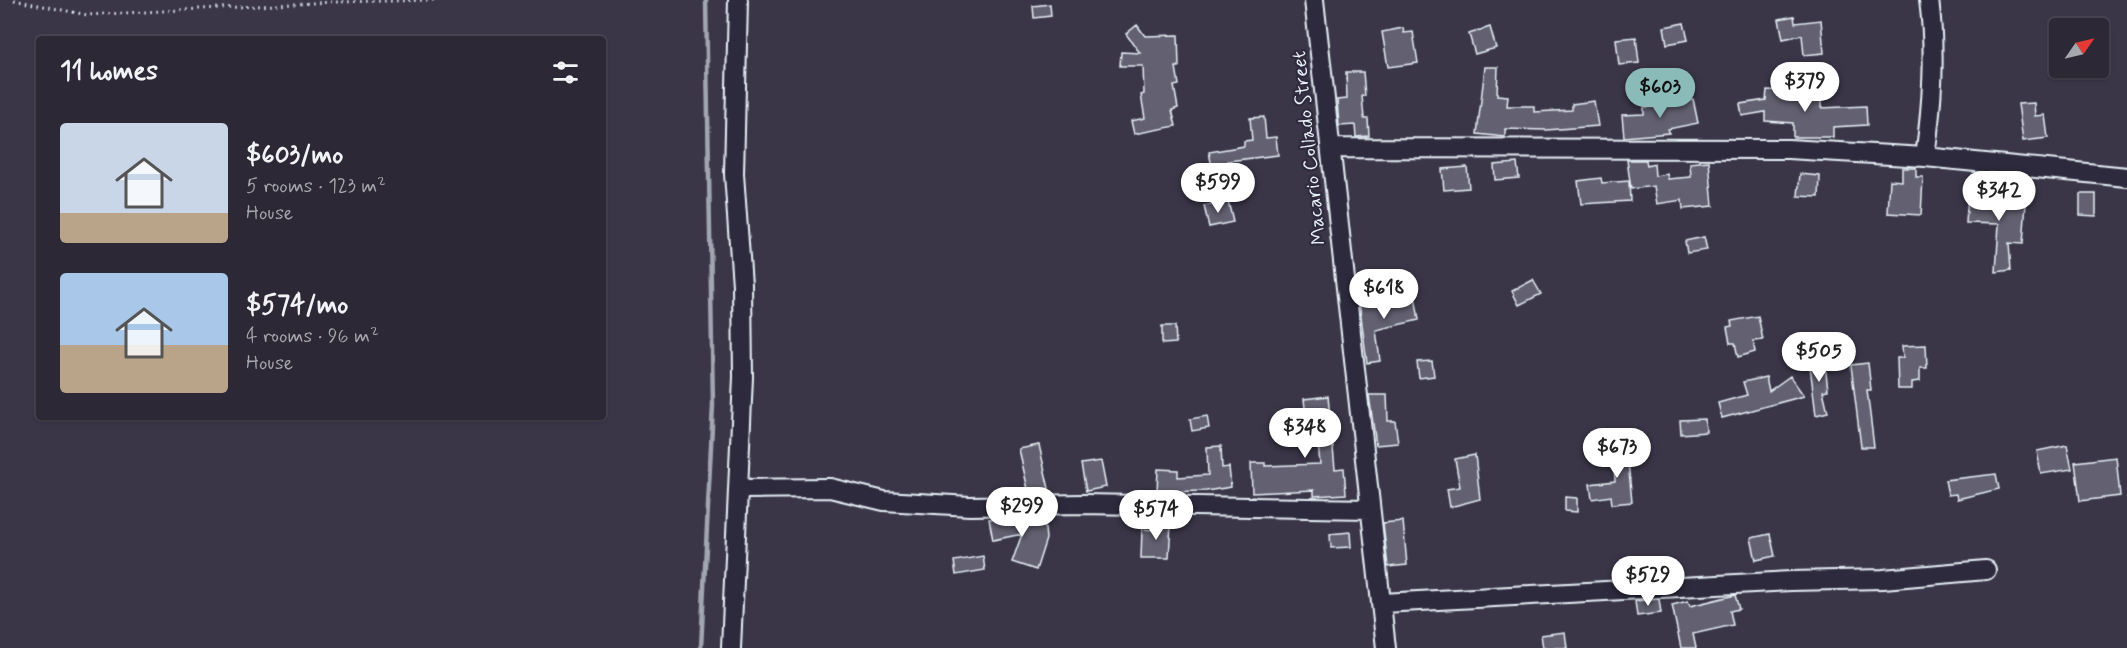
<!DOCTYPE html>
<html lang="en">
<head>
<meta charset="utf-8">
<style>
	body { margin:0; font-family:Mynerve,sans-serif; background:#34303e; color:#f1f3f6; height:100vh; display:flex; flex-direction:column; font-size:22px; white-space:nowrap }
	* { box-sizing:border-box; margin:0 }
	p { font-size:20px; color:#a6a6ad }
	.icon { flex:none; width:33px; height:33px; fill:none; stroke:currentColor; stroke-width:2; stroke-linecap:round; stroke-linejoin:round }
	.map { position:relative; flex:1; overflow:hidden }
	.drawer { position:absolute; left:36px; top:36px; width:570px; height:384px; display:flex; flex-direction:column; background:#2c2836; border-radius:6px; box-shadow:0 2px 4px #0004,0 0 0 2px #484451 }
	.drawer>* { flex:none }
	.needle { width:39px; rotate:56deg }
	.fabs { position:absolute; left:2049px; top:18px; display:grid; gap:12px }
	.fabs a { display:grid; place-items:center; width:60px; height:60px; border-radius:6px; background:#2c2836; box-shadow:0 2px 4px #0004,0 0 0 2px #484451; font-size:30px }
	.price { position:absolute; translate:-50% -51px; padding:0 14px; border-radius:21px; background:#fff; color:#222; font-size:20px; line-height:39px; filter:drop-shadow(0 2px 3px #0008) }
	.price::after { content:''; position:absolute; left:50%; top:36px; width:18px; height:14px; margin-left:-9px; background:inherit; clip-path:polygon(0 0,100% 0,50% 100%) }
	.price.active { background:#8bbbb9; color:#111 }
	ul { padding:0; list-style:none }
	li { display:flex; align-items:center; gap:18px; height:150px; padding:0 24px }
	li span { display:grid; place-items:center; flex:none; width:168px; height:120px; border-radius:6px; color:#555 }
	li>.icon { margin-inline-start:auto }
	span .icon { width:72px; height:72px; fill:#fffc; stroke-width:1 }
	li b { font-size:26px }
	h2 { display:flex; justify-content:space-between; align-items:center; height:72px; padding:0 24px; font-size:26px }
	.map>svg:first-child { display:block }
</style>
</head>
<body>
<div class="map">
<svg width="2127" height="648" viewBox="0 0 2127 648">
	<rect width="100%" height="100%" fill="#3a3648"/>
	<filter id="ink" filterUnits="userSpaceOnUse"><feTurbulence type="fractalNoise" baseFrequency=".0167" numOctaves="2"/><feDisplacementMap in="SourceGraphic" scale="12" xChannelSelector="R" yChannelSelector="G"/><feConvolveMatrix kernelMatrix="1 2 1 2 8 2 1 2 1" color-interpolation-filters="sRGB"/></filter>
	<g filter="url(#ink)">
		<g fill="none" stroke-linecap="round" stroke-linejoin="round">
			<path stroke="#a2a6b1" stroke-width="4.5" d="M701,648L713,405L706,0"/>
		</g>
		<path fill="#636171" stroke="#e8f1f8" stroke-width="1.5" d="M1050,4L1051,16L1034,18L1033,6Z
			M1794,16L1795,23L1821,20L1824,53L1804,55L1802,35L1783,39L1779,19Z
			M1684,23L1688,40L1667,44L1664,27Z
			M1137,25L1145,36L1178,35L1179,67H1176L1179,85L1174,86L1178,108L1172,110L1176,126L1134,134L1131,121L1145,118L1141,95L1144,94L1143,66H1120L1121,52L1140,53L1126,34Z
			M1490,27L1496,48L1475,54L1469,34Z
			M1403,28L1404,33L1413,32L1418,63L1388,67L1382,32Z
			M1636,37L1639,63L1619,65L1616,39Z
			M1485,67H1498L1497,95L1508,96L1507,106H1534V112L1572,110V104L1594,101L1598,126L1546,130L1505,129V137L1477,134Z
			M1346,72H1363L1365,96H1362L1364,119H1368L1369,136L1356,137L1355,125L1339,126L1337,100L1347,99Z
			M1767,90L1821,92V108L1866,106L1867,125L1833,127V137H1793V123L1765,121V112L1742,116L1740,104L1766,100Z
			M1693,99L1698,123L1668,129L1669,133L1624,137L1622,115L1644,114V107L1672,106V103Z
			M2034,103L2035,116L2045,115L2048,138L2023,141L2018,104Z
			M1264,117L1266,138L1276,137L1278,155L1228,161L1230,169L1213,172L1209,152L1244,146V141L1252,140L1250,118Z
			M1627,160H1646L1647,166L1654,164L1655,176L1667,174L1668,179L1691,177L1690,163L1709,161L1713,206L1683,209L1682,200L1657,204L1654,186L1631,189Z
			M1517,163L1519,178L1495,180L1494,165Z
			M1467,167L1469,188L1444,190L1442,169Z
			M1902,168H1916V177H1923L1921,215L1888,213L1890,180L1902,181Z
			M1800,174L1820,176L1819,197L1798,196Z
			M1601,178L1602,183L1629,181L1630,201L1581,204L1578,181Z
			M1968,193L1994,194V199L2026,203L2023,244L2009,243L2011,270L1996,272L1999,224L1966,223Z
			M2080,194H2096V216L2080,215Z
			M1228,201L1233,222L1209,227L1204,206Z
			M1704,237L1707,250L1687,253L1685,241Z
			M1533,280L1541,294L1519,305L1512,291Z
			M1415,296L1419,320L1376,330L1380,361L1367,363L1359,301L1385,297L1386,301Z
			M1758,316L1763,340L1753,341L1755,352L1738,357L1735,343H1730L1727,327L1732,326L1731,321Z
			M1162,326H1175L1176,343L1162,344Z
			M1926,345L1927,368H1920V381L1912,382V389H1898L1897,358H1903L1902,346Z
			M1824,356L1828,390L1823,391L1828,412L1816,415L1809,358Z
			M1432,361L1434,376L1419,378L1417,362Z
			M1868,363L1871,390H1867L1874,447H1861L1851,365Z
			M1790,376L1804,396L1722,418L1718,403L1747,395L1743,382L1766,377L1769,391Z
			M1369,395H1387L1388,421H1395L1398,443L1376,445Z
			M1328,396L1335,469L1344,468L1346,494L1314,496V490L1252,493L1251,463H1265V466L1320,464L1317,433L1292,436L1290,419L1306,417L1304,399Z
			M1207,416L1209,428L1192,431L1190,419Z
			M1705,419L1706,432L1681,434L1680,420Z
			M1039,445L1049,489L1029,494L1019,449Z
			M2067,445L2072,469L2041,474L2037,451Z
			M1221,446L1222,468L1229,467L1231,487L1206,491L1157,492L1158,469L1178,470V477L1208,475L1207,447Z
			M1632,447L1634,461H1628L1632,502L1612,504L1611,496L1592,499L1590,484L1615,481L1613,449Z
			M1475,455L1480,499L1450,507L1447,489L1460,487L1455,459Z
			M2116,457L2120,496L2080,501L2075,462Z
			M1101,461L1106,487L1086,491L1081,464Z
			M1996,474L1999,489L1957,499L1956,494L1948,495L1945,480Z
			M1565,497L1577,498V512L1565,511Z
			M1018,516L1019,521L1044,518L1046,539L1036,570L1012,562L1022,534L993,540L989,519Z
			M1403,521L1407,565L1388,567L1383,523Z
			M1154,522L1171,523L1169,558H1141L1142,529L1154,530Z
			M1350,532L1351,547L1331,548L1330,534Z
			M1770,534L1775,556L1756,560L1751,538Z
			M983,556L985,570L956,575L954,561Z
			M1735,595L1739,609L1730,611L1733,625L1693,634L1696,648H1681L1672,605L1688,601L1690,606Z
			M1659,599L1661,613L1637,616L1635,601Z
			M1565,632L1567,648H1543L1541,635Z"/>
		<g fill="none" stroke-linecap="round" stroke-linejoin="round">
			<defs>
				<path id="minor" d="M1314,0L1386,648
					M1331,148L1788,149L1925,157L2127,177
					M1925,157C1932,105 1936,53 1929,0
					M740,489L830,488L884,501L970,506L1083,504L1370,509
					M1382,603L1791,581L1883,579L1986,570
					M731,648L743,377L742,285L734,174L738,0"/>
			</defs>
			<use href="#minor" stroke="#e8f1f8" stroke-width="22"/>
			<path stroke="#e8f1f8" stroke-width="3" stroke-dasharray="1.5 4.5" stroke-linecap="butt" d="M14,0L87,15L333,2L438,0"/>
			<use href="#minor" stroke="#2f2a3d" stroke-width="18"/>
		</g>
	</g>
	<g text-anchor="middle" stroke-width="4.5" stroke-linejoin="round" paint-order="stroke">
		<g font-size="20" fill="#e8f1f8" stroke="#2f2a3d">
			<text transform="translate(1308 148) rotate(-96)" y="7">Macario Collado Street</text>
		</g>
	</g>
</svg>
<div class="fabs">
<a><svg class="needle" viewBox="-14 -14 28 28"><path d="M0-13l5 13h-10z" fill="#e53935"/><path d="M0 13l5-13h-10z" fill="#a6a6ad"/></svg></a>
</div>
<b class="price" style="left:1805px;top:113px">$379</b>
<b class="price active" style="left:1660px;top:119px">$603</b>
<b class="price" style="left:1218px;top:214px">$599</b>
<b class="price" style="left:1999px;top:222px">$342</b>
<b class="price" style="left:1384px;top:320px">$618</b>
<b class="price" style="left:1819px;top:383px">$505</b>
<b class="price" style="left:1305px;top:459px">$348</b>
<b class="price" style="left:1617px;top:479px">$673</b>
<b class="price" style="left:1022px;top:538px">$299</b>
<b class="price" style="left:1156px;top:541px">$574</b>
<b class="price" style="left:1648px;top:607px">$529</b>
<section class="drawer">
<h2>11 homes<svg class="icon" aria-label="filters" viewBox="0 0 24 24"><path d="M4 7h16M4 17h16"/><circle cx="9" cy="7" r="2"/><circle cx="15" cy="17" r="2"/></svg></h2>
<ul>
<li><span style="background:linear-gradient(#c9d6e8 75%,#b9a48a 0)"><svg class="icon" aria-label="home" viewBox="0 0 24 24"><path d="M3 11l9-7 9 7M6 9v11h12V9"/></svg></span><div><b>$603/mo</b><p>5 rooms · 123 m²</p><p>House</p></div></li>
<li><span style="background:linear-gradient(#a9c7e8 60%,#b9a48a 0)"><svg class="icon" aria-label="home" viewBox="0 0 24 24"><path d="M3 11l9-7 9 7M6 9v11h12V9"/></svg></span><div><b>$574/mo</b><p>4 rooms · 96 m²</p><p>House</p></div></li>
</ul>
</section>
</div>
</body>
</html>
